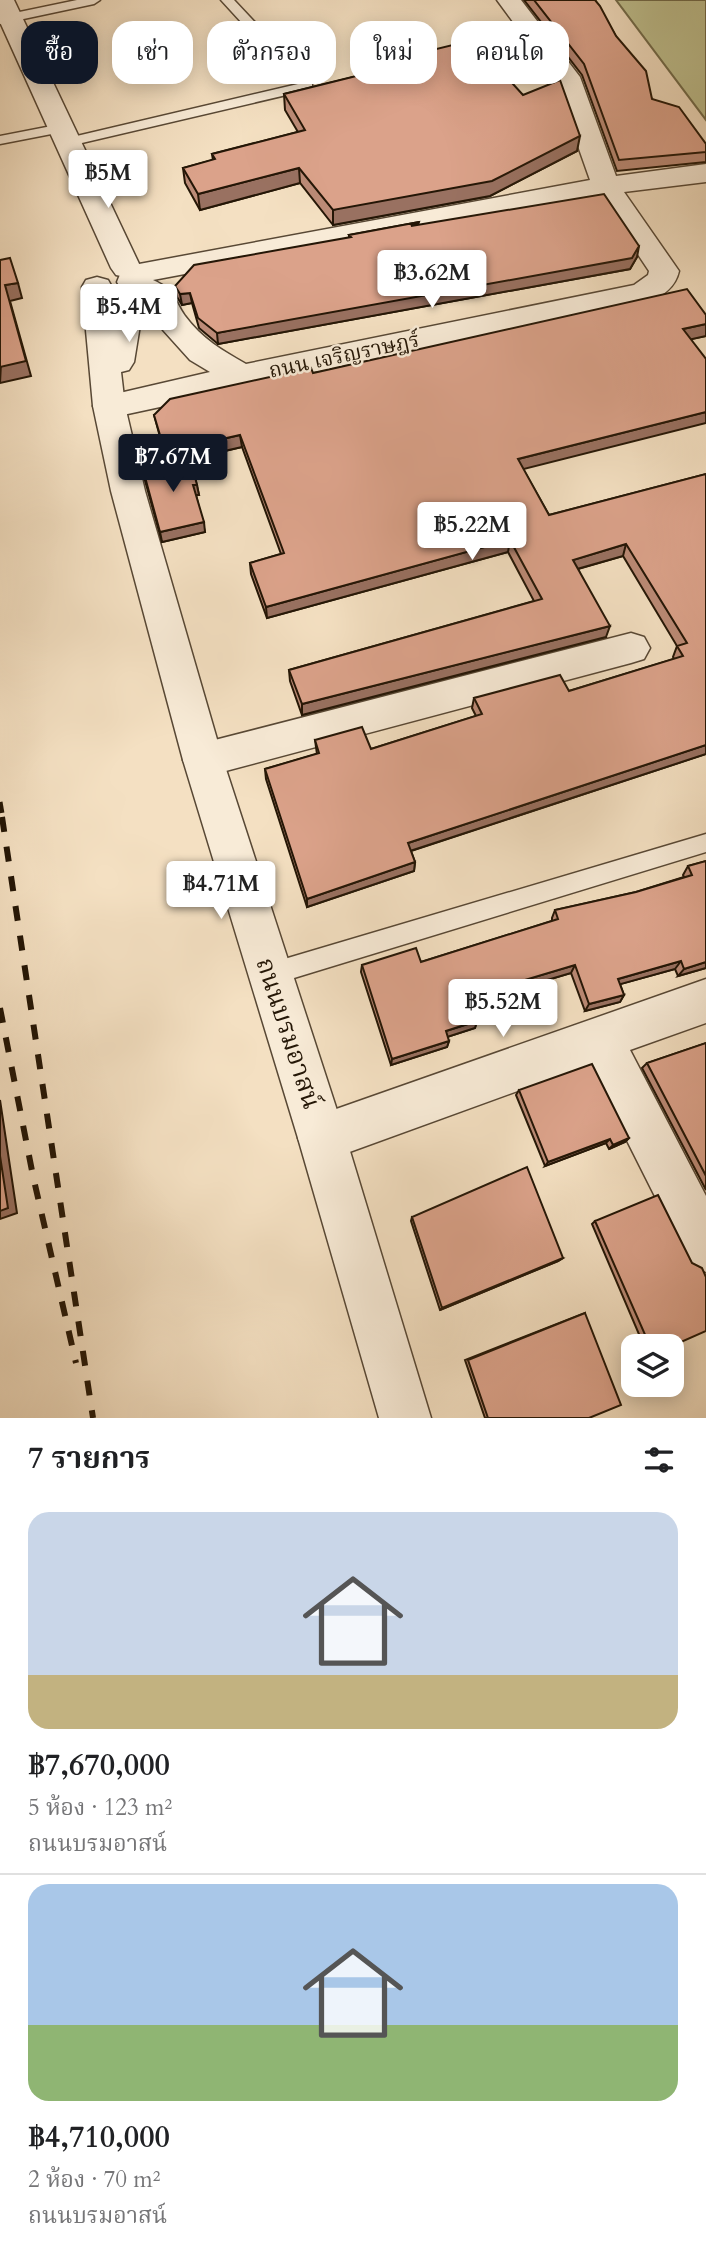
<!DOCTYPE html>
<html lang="th">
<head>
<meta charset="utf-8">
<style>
	body { margin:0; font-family:Cardo,"Noto Serif Thai",serif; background:#f2f2f2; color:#202124; height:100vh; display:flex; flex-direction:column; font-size:26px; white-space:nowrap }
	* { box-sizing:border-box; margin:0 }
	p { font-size:23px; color:#757577 }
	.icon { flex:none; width:38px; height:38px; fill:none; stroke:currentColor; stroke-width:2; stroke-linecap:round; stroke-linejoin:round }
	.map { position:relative; height:1418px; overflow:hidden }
	.details { display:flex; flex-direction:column; background:#fff; flex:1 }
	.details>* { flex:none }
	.guide { position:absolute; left:21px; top:21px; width:665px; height:63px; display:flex; gap:14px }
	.buttons { position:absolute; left:621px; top:1334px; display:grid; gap:14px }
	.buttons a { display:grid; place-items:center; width:63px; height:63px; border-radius:14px; background:#fff; box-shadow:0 4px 18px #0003; font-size:35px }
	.price { position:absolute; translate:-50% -60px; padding:0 16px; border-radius:7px; background:#fff; color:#222; font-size:23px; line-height:46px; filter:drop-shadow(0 2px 4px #0008) }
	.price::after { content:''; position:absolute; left:50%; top:42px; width:21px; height:16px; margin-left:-10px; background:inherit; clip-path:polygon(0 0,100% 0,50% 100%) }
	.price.current { background:#111827; color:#fff }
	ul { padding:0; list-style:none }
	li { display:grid; align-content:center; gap:14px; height:371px; padding:0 28px }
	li+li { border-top:2px solid #e0e0e0 }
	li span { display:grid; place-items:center; height:217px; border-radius:21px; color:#555 }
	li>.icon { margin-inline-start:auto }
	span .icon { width:126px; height:126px; fill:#fffc; stroke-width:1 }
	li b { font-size:30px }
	h2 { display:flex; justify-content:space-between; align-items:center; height:84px; padding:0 28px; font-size:30px }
	.chip { padding:0 24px; border-radius:21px; background:#fff; box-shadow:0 4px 18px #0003; font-size:24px; line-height:63px }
	.chip.current { background:#111827; color:#fff }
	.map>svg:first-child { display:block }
</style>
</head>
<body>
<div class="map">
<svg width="706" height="1418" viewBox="0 0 706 1418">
	<rect width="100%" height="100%" fill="#f4e0c2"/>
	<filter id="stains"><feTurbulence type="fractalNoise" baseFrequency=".00286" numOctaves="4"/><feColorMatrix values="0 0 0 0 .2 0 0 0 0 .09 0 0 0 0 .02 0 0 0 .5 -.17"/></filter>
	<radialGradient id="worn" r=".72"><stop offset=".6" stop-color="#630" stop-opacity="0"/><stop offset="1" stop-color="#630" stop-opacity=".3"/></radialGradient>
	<path fill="#bfc190" stroke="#726c4b" stroke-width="2" d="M616,0H706V120Z"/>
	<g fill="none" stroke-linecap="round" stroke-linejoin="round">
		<defs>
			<path id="service" d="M77,0H100L94,4L0,24V16Z
				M221,0H234L312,83V89L69,146L64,145V139L298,84Z
				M62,124L67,125V131L0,144V136Z
				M706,834V852L271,985L263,982L260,974L263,966L271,963Z"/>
			<path id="minor" d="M497,0H521L580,77L616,176L706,164V182L624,192L679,271C675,289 660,298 643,303L109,418L98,414L93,406L98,398L210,372L190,360L163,330L147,301L121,289L117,282L123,267L590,180L554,78ZM599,196L649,271L648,275L634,285L246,364C223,351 201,338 185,316C172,297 177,291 153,280Z
				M631,633L644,637L650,648L644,659L631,663L203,777L189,772L183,760L189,748L203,743Z
				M706,979V1023L630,1050L706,1196V1272L689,1264L589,1065L322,1162L305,1155L298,1138L305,1121L322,1114Z"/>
			<path id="tertiary" d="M0,0H14L141,268L137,274L143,275L147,282L134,362L129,370L121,372L125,406L145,491L223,760L346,1138L431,1418H379L298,1138L183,760L111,491L93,406L82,287L86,280L97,277L108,280L112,287L114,301L121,276L116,275L111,268L0,22Z"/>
		</defs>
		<use href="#service" stroke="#584835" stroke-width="3"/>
		<use href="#minor" stroke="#584835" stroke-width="3"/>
		<use href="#tertiary" stroke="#584835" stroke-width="3"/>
		<use href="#service" fill="#f8ebd7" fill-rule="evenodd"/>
		<use href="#minor" fill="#f8ebd7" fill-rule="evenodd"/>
		<use href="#tertiary" fill="#f8ebd7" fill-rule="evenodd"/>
		<path stroke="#241606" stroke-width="5" stroke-dasharray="11 11" stroke-linecap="butt" d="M0,802L3,819"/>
		<path stroke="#241606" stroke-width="6" stroke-dasharray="15 15" stroke-linecap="butt" d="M2,817L93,1418
			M0,1008L33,1176L76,1363"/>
	</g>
	<path fill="#bc8b77" stroke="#241606" stroke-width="2" d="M524,0H595L652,99L706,144V162L617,171L582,75Z
		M428,51L523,95L577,151L490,196L333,225L300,183L200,210L185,183L183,168L213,160L212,154L298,132L285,110L284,94L427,59Z
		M419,222L418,225L637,257L630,269L218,344L199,328L192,303L182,305L177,297L175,286L349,238V235Z
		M706,315V336L691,339L523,469L549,515L706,474V754L411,851L415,862L414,871L307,907L266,779L265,769L317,754L315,740L371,749L476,716L472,708L474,698L569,691L674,659L673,657L677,646L623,556L578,569L606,637L302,715L290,681L289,670L534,601L508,552L267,618L251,574L250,563L281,554L242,447L191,459L199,495H196L205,532L162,542L144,477L167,462L154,415L313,373Z
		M706,861V968L678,976L675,969L620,984L624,995L620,1002L585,1011L571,973L470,1003L477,1021L475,1028L447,1037L449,1041L447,1047L391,1065L361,972L362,965L421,962L552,921V918L555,910L636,892L684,877L683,875L688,866Z
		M706,1043V1190L642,1068L647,1063Z
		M519,1090L629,1138L625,1142L609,1149L606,1143L545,1166L516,1095Z
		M412,1217L563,1258L558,1261L440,1310L411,1221Z
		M595,1221L672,1346H644L592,1224Z
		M585,1313L589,1418H485L465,1360Z"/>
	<path fill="#997161" stroke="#241606" stroke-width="2" d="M580,136L577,151L490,196L333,225V210Z
		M299,168L300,183L200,210L198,194Z
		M639,246L637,257L630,269L218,344L217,333Z
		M18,283L22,298L10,301L31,376L0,383L5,285Z
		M190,293L192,303L182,305L180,294Z
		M706,324V336L679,342L683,329Z
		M706,412V423L516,471L518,459Z
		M240,435L242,447L167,464L165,452Z
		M193,485H197L199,495H194Z
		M204,522L205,532L162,542L160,532Z
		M510,540L508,552L267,618L266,607Z
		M626,544L623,556L570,571L573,560Z
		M610,626L606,637L302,715V704Z
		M706,745V754L407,852L408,843Z
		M415,862L414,871L307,907V899Z
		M681,961L675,969L614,986L618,979Z
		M706,962V968L678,976L684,969Z
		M575,965L571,973L466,1004L468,997Z
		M624,995L620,1002L585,1011L589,1004Z
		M477,1021L475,1028L444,1038L446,1031Z
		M449,1041L447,1047L391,1065L392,1059Z
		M0,1100L17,1213L0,1219Z
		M629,1138L625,1142L609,1149L613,1145Z
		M610,1139L606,1143L545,1166L548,1162Z
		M563,1258L558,1261L440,1310L442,1308Z"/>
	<path fill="#dba28a" stroke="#241606" stroke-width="2" d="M534,0H595L600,6L616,36L646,71L652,99L679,107L706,144V152L619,160L584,64Z
		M473,40L523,95L560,80L580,136L492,181L333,210L299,168L198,194L183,168L215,159L212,154L305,130L284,94L433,57L428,51Z
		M604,194L639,246L632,258L217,333L198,318L190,293L180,294L175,286L194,265L351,237L349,235L419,222L411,226Z
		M10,258L18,283L5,285L26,361L0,367V260Z
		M687,289L706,315V324L683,329L706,359V412L518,459L549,515L706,474V745L408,843L415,862L307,899L265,769L319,753L315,740L362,727L371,749L482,714L474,698L560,675L569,691L683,656L677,646L687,643L626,544L573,560L610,626L302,704L289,670L542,599L510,540L266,607L250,563L284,553L240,435L165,452L154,415L170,399L311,368L313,373Z
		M190,457L197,485H193L204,522L160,532L142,466Z
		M706,861V962L684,969L681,961L618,979L624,995L589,1004L575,965L468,997L477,1021L446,1031L449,1041L392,1059L362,965L416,948L421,962L558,919L555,910L636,892L692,875L688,866Z
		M706,1043V1176L647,1063Z
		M592,1064L629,1138L613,1145L610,1139L548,1162L519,1090Z
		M0,1156L8,1208L0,1211Z
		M527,1167L563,1258L442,1308L412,1217Z
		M658,1195L692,1263L702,1268L706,1277V1331L672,1346H650L595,1221Z
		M585,1313L621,1405L589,1418H488L468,1360Z"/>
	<g text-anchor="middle" stroke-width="5" stroke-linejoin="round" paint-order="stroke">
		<g font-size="21" fill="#241606" stroke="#f8ebd7">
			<text transform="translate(344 355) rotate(-12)" y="7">ถนน เจริญราษฎร์</text>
		</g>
		<g font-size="26" fill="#241606" stroke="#f8ebd7">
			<text transform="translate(289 1033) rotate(72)" y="9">ถนนบรมอาสน์</text>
		</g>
	</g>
	<rect width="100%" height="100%" filter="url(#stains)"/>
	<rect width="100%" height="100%" fill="url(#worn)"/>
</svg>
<div class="buttons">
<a><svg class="icon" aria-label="layers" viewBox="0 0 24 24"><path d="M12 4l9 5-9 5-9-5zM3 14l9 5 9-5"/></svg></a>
</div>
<b class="price" style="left:108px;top:210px">฿5M</b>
<b class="price" style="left:432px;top:310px">฿3.62M</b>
<b class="price" style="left:129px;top:344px">฿5.4M</b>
<b class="price current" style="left:173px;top:494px">฿7.67M</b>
<b class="price" style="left:472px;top:562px">฿5.22M</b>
<b class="price" style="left:221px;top:921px">฿4.71M</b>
<b class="price" style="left:503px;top:1039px">฿5.52M</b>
<div class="guide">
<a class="chip current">ซื้อ</a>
<a class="chip">เช่า</a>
<a class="chip">ตัวกรอง</a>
<a class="chip">ใหม่</a>
<a class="chip">คอนโด</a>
</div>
</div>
<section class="details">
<h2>7 รายการ<svg class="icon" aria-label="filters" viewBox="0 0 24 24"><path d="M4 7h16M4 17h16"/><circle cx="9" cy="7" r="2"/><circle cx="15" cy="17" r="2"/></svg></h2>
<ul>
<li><span style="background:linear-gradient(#c9d6e8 75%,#c2b280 0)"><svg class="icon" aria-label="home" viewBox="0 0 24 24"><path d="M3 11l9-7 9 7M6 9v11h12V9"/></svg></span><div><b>฿7,670,000</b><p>5 ห้อง · 123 m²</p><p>ถนนบรมอาสน์</p></div></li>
<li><span style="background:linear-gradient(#a9c7e8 65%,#8fb573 0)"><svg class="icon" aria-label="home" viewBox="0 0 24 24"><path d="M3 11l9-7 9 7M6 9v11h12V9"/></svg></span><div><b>฿4,710,000</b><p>2 ห้อง · 70 m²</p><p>ถนนบรมอาสน์</p></div></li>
</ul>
</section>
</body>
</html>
